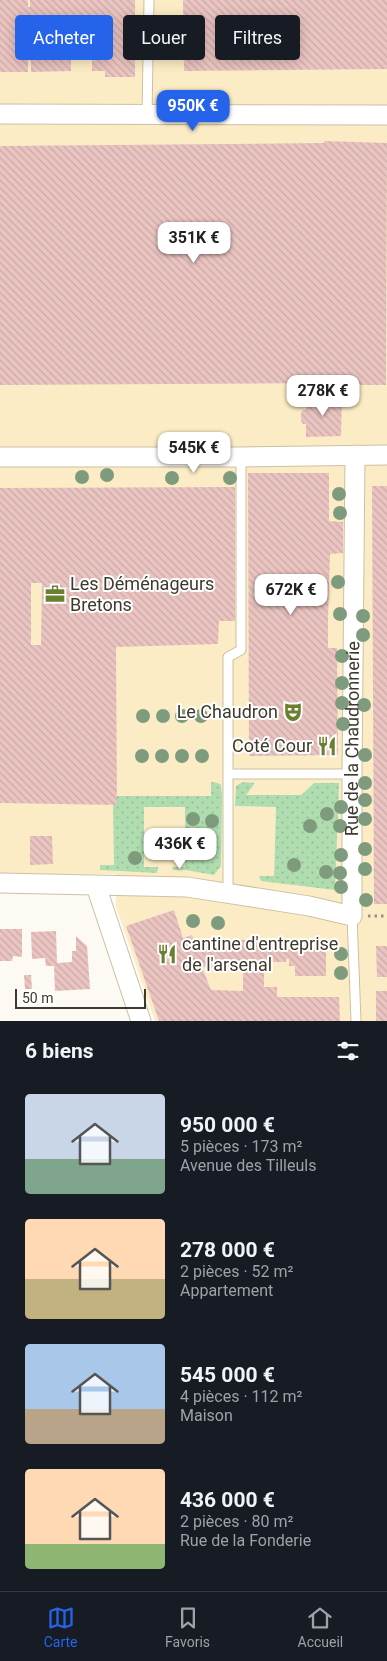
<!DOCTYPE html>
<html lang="fr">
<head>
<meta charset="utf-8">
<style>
	body { margin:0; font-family:Roboto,sans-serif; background:#242831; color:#f1f3f6; height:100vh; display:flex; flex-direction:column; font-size:19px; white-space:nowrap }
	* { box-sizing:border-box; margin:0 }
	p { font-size:16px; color:#9ea1a6 }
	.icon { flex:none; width:28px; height:28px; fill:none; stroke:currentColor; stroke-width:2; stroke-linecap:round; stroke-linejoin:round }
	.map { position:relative; height:1021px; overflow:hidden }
	.details { display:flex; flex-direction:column; background:#171b24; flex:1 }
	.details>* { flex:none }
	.banner { position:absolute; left:15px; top:15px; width:358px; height:45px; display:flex; gap:10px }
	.scale { position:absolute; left:15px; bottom:12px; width:131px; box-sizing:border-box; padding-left:5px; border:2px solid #3e392c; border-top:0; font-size:14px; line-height:18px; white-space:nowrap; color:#3e392c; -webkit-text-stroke:4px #fff; paint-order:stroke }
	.price { position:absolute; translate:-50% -42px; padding:0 11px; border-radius:10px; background:#fff; color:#222; font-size:16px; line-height:32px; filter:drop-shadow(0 1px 2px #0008) }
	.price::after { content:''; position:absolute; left:50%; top:30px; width:15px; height:11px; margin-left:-8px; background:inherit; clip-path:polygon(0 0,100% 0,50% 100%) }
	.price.current { background:#2563eb; color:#fff }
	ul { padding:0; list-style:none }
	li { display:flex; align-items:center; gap:15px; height:125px; padding:0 25px }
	li span { display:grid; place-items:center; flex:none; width:140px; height:100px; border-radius:5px; color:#555 }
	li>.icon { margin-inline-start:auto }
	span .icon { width:60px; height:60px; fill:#fffc; stroke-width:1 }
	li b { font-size:21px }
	h2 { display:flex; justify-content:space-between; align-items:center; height:60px; padding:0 25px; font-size:21px }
	.tag { padding:0 18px; border-radius:5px; background:#171b24; box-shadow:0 2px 12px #0003; font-size:18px; line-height:45px }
	.tag.current { background:#2563eb; color:#fff }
	.tab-bar { display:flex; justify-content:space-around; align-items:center; height:70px; border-top:1px solid #363941; background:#171b24; font-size:14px; color:#9ea1a6 }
	.tab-bar a { display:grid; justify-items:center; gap:2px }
	.tab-bar .current { color:#2563eb }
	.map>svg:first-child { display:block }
</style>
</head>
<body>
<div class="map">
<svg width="387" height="1021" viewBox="0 0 387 1021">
	<defs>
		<pattern id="grass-dots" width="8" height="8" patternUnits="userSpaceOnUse" patternTransform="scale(1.25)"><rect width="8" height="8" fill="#afddaf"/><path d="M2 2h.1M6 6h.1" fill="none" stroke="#98be97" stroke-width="1.8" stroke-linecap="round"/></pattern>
		<pattern id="building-back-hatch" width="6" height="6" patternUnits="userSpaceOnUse" patternTransform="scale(1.25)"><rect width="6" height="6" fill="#eac4c1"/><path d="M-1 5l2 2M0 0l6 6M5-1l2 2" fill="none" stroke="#caa9a6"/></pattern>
	</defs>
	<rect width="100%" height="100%" fill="#fdfaf4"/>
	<path fill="#fcecc5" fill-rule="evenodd" d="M0,0H387V1021H155L116,906V874L0,875ZM255,783L245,795H301L314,783L335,890L259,876H274L276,807L235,806L236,786Z"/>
	<path fill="url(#grass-dots)" d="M211,782L218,783L221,785L222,796L221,866L214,875L186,870H173L172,867H185V807H144V867H158L157,873L100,870V865H114L113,805H117L116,796H211Z
		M243,782L255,783L246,795H301L314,783H339L335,890L261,881L259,876H274L276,807L235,806L236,786Z"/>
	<path fill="url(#building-back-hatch)" fill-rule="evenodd" d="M0,0H28V7H30V0H135V77H105V71H92V56L71,57V71L31,72V18H29L28,72H0Z
		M183,0H387V69L184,71Z
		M324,141L387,143L386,385H325V383L0,385V146L324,143Z
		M306,397H342L341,436L306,437V424H303L301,421V413L303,410H306Z
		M248,473H329V521L343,522V553L330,554L328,621V648H337L338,755L249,756Z
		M372,486H387V904H374Z
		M235,487V621H219L218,644L116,647L117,805L0,803V488ZM31,583H42L41,645H31Z
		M30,836H52L53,864L30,865Z
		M174,910L183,938L192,935L194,940H286V949L326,948V976H295V966H289V959H286V962H264V987H277V997H339L340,1021H159L126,926ZM202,967L243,969V991L211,990Z
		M0,929H22V957L13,956L12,961H0Z
		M56,931L57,963L72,962V951H76V936L87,946L90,989L55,991L54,966H46L45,958L32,959L31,932Z
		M376,946H387V977H377Z
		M24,975H31L32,989H25Z
		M376,991H387V1021H376Z"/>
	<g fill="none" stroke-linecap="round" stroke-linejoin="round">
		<defs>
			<path id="service" d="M147,115L149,0
				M228,774H352
				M228,893V657L241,650V457
				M352,916L356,1021"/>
			<g id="minor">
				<path d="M0,114L387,115"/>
				<path d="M0,457H241L387,455"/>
				<path id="s1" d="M0,883L187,887L309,906L352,916V774L355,455"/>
				<path d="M96,886L141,1021"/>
			</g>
		</defs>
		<use href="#service" stroke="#cdc0a1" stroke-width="11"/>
		<use href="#minor" stroke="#cdc0a1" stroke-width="21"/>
		<path stroke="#949086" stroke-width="3" stroke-dasharray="2.5 4" stroke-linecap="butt" d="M368,916H387"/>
		<use href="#service" stroke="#fff" stroke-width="9"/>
		<use href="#minor" stroke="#fff" stroke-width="19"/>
	</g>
	<g fill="#7e9c7d">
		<circle cx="107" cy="475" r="7"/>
		<circle cx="82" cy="477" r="7"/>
		<circle cx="172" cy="478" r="7"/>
		<circle cx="230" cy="478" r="7"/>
		<circle cx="339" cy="494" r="7"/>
		<circle cx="340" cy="513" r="7"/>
		<circle cx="338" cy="582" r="7"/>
		<circle cx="340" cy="614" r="7"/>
		<circle cx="363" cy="616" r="7"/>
		<circle cx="363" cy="635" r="7"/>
		<circle cx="342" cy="656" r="7"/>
		<circle cx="342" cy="683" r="7"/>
		<circle cx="342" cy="703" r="7"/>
		<circle cx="364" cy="705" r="7"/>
		<circle cx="143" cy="716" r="7"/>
		<circle cx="163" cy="716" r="7"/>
		<circle cx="182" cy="716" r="7"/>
		<circle cx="201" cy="716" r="7"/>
		<circle cx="343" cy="724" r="7"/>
		<circle cx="365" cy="755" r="7"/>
		<circle cx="142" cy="756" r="7"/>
		<circle cx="162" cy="756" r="7"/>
		<circle cx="182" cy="756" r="7"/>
		<circle cx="202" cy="756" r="7"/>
		<circle cx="365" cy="783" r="7"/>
		<circle cx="365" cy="800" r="7"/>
		<circle cx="341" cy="807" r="7"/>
		<circle cx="327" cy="814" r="7"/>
		<circle cx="193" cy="819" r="7"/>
		<circle cx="365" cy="819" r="7"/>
		<circle cx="212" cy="821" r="7"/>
		<circle cx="310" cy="826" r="7"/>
		<circle cx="340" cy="826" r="7"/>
		<circle cx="365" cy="849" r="7"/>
		<circle cx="341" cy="855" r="7"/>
		<circle cx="135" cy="858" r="7"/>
		<circle cx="294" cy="865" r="7"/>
		<circle cx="365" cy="869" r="7"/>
		<circle cx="326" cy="872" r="7"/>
		<circle cx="340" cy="873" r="7"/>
		<circle cx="341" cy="887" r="7"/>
		<circle cx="366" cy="900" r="7"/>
		<circle cx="193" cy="921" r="7"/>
		<circle cx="218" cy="923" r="7"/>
		<circle cx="341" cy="954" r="7"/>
		<circle cx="341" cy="973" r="7"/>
	</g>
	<defs>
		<symbol id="office-bare" viewBox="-9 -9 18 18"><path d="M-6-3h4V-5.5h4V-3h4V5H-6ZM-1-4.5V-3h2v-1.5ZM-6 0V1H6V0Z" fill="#6b7f30" stroke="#fff" stroke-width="2.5" paint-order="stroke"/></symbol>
		<symbol id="theatre-bare" viewBox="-9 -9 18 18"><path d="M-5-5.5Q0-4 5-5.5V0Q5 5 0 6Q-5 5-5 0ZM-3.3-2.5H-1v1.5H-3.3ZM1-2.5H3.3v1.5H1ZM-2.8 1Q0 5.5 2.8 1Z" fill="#6b7f30" stroke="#fff" stroke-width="2.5" paint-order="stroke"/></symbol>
		<symbol id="restaurant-bare" viewBox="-9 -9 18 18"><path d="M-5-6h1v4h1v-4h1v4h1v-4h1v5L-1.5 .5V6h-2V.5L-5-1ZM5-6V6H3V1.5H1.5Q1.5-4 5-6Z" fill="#6b7f30" stroke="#fff" stroke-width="2.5" paint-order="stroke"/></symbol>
	</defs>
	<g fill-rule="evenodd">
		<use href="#office-bare" x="41" y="580" width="28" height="28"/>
		<use href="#theatre-bare" x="279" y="698" width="28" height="28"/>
		<use href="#restaurant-bare" x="313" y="732" width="28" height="28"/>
		<use href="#restaurant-bare" x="153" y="940" width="28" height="28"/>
	</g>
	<g text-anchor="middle" stroke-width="4" stroke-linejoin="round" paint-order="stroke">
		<g font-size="18" fill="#3e392c" stroke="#fff" text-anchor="start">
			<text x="70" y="590">Les Déménageurs<tspan x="70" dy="21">Bretons</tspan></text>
			<text x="278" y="718" text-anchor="end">Le Chaudron</text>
			<text x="312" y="752" text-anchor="end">Coté Cour</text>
			<text x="182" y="950">cantine d'entreprise<tspan x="182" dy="21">de l'arsenal</tspan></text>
		</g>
		<g font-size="18" fill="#3e392c" stroke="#fff">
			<text dy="6" stroke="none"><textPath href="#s1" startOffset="532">Rue de la Chaudronnerie</textPath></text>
		</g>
	</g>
</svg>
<div class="scale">50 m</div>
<b class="price current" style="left:193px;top:132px">950K €</b>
<b class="price" style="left:194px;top:264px">351K €</b>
<b class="price" style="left:323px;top:417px">278K €</b>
<b class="price" style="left:194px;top:474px">545K €</b>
<b class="price" style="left:291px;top:616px">672K €</b>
<b class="price" style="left:180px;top:870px">436K €</b>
<div class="banner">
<a class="tag current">Acheter</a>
<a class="tag">Louer</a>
<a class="tag">Filtres</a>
</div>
</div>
<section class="details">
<h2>6 biens<svg class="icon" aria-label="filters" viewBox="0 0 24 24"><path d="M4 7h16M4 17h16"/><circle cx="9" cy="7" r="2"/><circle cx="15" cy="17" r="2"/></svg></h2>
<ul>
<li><span style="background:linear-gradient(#c9d6e8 65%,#7fa58c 0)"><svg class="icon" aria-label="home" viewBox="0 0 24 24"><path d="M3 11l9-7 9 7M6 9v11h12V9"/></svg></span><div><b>950 000 €</b><p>5 pièces · 173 m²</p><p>Avenue des Tilleuls</p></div></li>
<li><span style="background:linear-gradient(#ffd9b3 60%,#c2b280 0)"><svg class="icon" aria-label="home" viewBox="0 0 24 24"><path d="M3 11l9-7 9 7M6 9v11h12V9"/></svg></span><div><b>278 000 €</b><p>2 pièces · 52 m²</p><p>Appartement</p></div></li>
<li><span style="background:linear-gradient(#a9c7e8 65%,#b9a48a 0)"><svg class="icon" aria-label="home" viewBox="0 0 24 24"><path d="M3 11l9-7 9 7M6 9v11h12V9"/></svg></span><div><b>545 000 €</b><p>4 pièces · 112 m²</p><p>Maison</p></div></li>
<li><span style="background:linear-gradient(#ffd9b3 75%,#8fb573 0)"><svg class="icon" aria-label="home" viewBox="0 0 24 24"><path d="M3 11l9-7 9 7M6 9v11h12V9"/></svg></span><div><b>436 000 €</b><p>2 pièces · 80 m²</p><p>Rue de la Fonderie</p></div></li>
</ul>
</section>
<nav class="tab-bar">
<a class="current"><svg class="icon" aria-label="map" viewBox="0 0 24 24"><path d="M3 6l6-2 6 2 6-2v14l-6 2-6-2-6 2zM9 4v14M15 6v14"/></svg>Carte</a>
<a><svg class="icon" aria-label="saved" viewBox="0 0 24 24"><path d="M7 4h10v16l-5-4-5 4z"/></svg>Favoris</a>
<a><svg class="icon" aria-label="home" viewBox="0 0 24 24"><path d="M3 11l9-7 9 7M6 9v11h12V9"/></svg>Accueil</a>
</nav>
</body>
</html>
